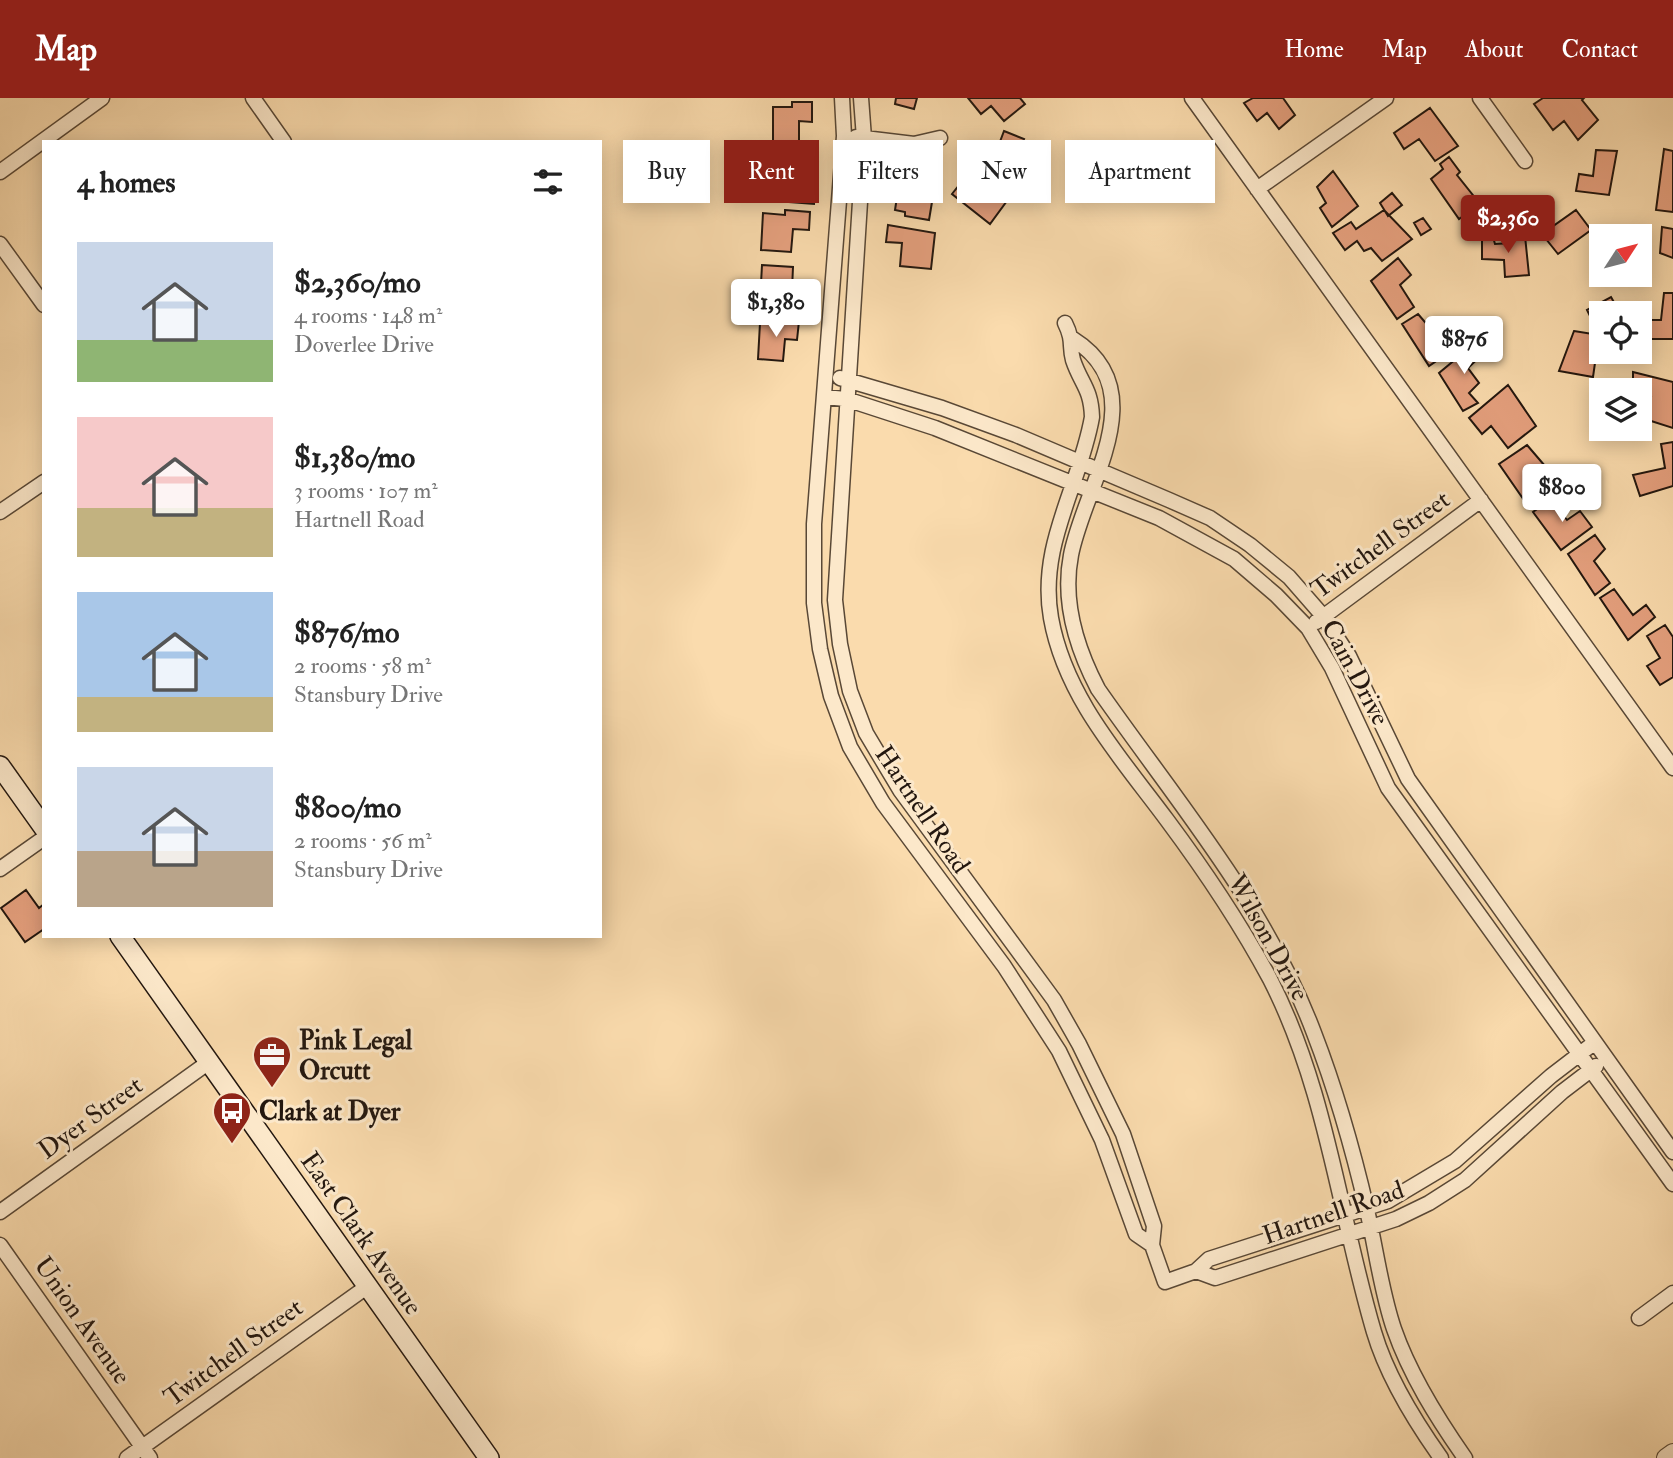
<!DOCTYPE html>
<html lang="en">
<head>
<meta charset="utf-8">
<style>
	body { margin:0; font-family:"IM FELL Double Pica",serif; background:#f2f2f2; color:#222; height:100vh; display:flex; flex-direction:column; font-size:26px; white-space:nowrap }
	* { box-sizing:border-box; margin:0 }
	p { font-size:23px; color:#767676 }
	.icon { flex:none; width:38px; height:38px; fill:none; stroke:currentColor; stroke-width:2; stroke-linecap:round; stroke-linejoin:round }
	.map { position:relative; flex:1; overflow:hidden }
	.details { position:absolute; left:42px; top:42px; width:560px; height:798px; display:flex; flex-direction:column; background:#fff; border-radius:0px; box-shadow:0 4px 18px #0003 }
	.details>* { flex:none }
	.top-card { position:absolute; left:623px; top:42px; width:665px; height:63px; display:flex; gap:14px }
	.needle { width:46px; rotate:54deg }
	.tools { position:absolute; left:1589px; top:126px; display:grid; gap:14px }
	.tools a { display:grid; place-items:center; width:63px; height:63px; border-radius:0px; background:#fff; box-shadow:0 4px 18px #0003; font-size:35px }
	.price { position:absolute; translate:-50% -60px; padding:0 16px; border-radius:7px; background:#fff; color:#222; font-size:23px; line-height:46px; filter:drop-shadow(0 2px 4px #0008) }
	.price::after { content:''; position:absolute; left:50%; top:42px; width:21px; height:16px; margin-left:-10px; background:inherit; clip-path:polygon(0 0,100% 0,50% 100%) }
	.price.on { background:#8f2418; color:#fff }
	ul { padding:0; list-style:none }
	li { display:flex; align-items:center; gap:21px; height:175px; padding:0 35px }
	li span { display:grid; place-items:center; flex:none; width:196px; height:140px; border-radius:0px; color:#555 }
	li>.icon { margin-inline-start:auto }
	span .icon { width:84px; height:84px; fill:#fffc; stroke-width:1 }
	li b { font-size:30px }
	h2 { display:flex; justify-content:space-between; align-items:center; height:84px; padding:0 35px; font-size:30px }
	.tag { padding:0 24px; border-radius:0px; background:#fff; box-shadow:0 4px 18px #0003; font-size:24px; line-height:63px }
	.tag.on { background:#8f2418; color:#fff }
	header { display:flex; align-items:center; gap:42px; box-sizing:border-box; height:98px; padding:0 35px; background:#8f2418; color:#fff }
	header strong { font-size:33px }
	nav { display:flex; gap:38px; margin-inline-start:auto; font-size:24px }
	.map>svg:first-child { display:block }
</style>
</head>
<body>
<header>
<strong>Map</strong>
<nav><a>Home</a><a>Map</a><a>About</a><a>Contact</a></nav>
</header>
<div class="map">
<svg width="1673" height="1360" viewBox="0 0 1673 1360">
	<rect width="100%" height="100%" fill="#fadbad"/>
	<filter id="stains"><feTurbulence type="fractalNoise" baseFrequency=".00286" numOctaves="4"/><feColorMatrix values="0 0 0 0 .2 0 0 0 0 .09 0 0 0 0 .02 0 0 0 .5 -.17"/></filter>
	<radialGradient id="worn" r=".72"><stop offset=".6" stop-color="#630" stop-opacity="0"/><stop offset="1" stop-color="#630" stop-opacity=".3"/></radialGradient>
	<path fill="#e5a07e" stroke="#23170f" stroke-width="2" d="M896,0H917L914,11L895,6Z
		M968,0H1020L1025,6L1004,23L991,8L981,16Z
		M1253,0H1283L1295,17L1279,31L1267,15L1257,23L1244,5Z
		M1543,0H1584L1582,2L1598,22L1578,42L1564,23L1553,32L1534,6Z
		M792,4H812V24L799,23V46H773V9H792Z
		M1430,10L1458,48L1435,63L1419,41L1404,51L1394,35Z
		M1004,33L1024,41L1022,45L1047,54L1034,88L1005,77L1013,56L998,49Z
		M1664,51L1673,53V114L1656,112Z
		M1596,52L1617,53L1609,97L1576,93L1579,76L1593,78Z
		M1449,59L1460,74L1457,77L1480,106L1459,121L1431,81L1443,71L1440,66Z
		M757,65L790,67V71H799L798,84L815,85L814,106L762,102L763,85L755,84Z
		M1333,73L1358,108L1332,129L1320,110L1326,105L1317,89Z
		M885,77L935,86L929,122L905,118V114L895,112L897,99L881,97Z
		M985,79L1012,96L990,126L952,96L964,81L976,90Z
		M1392,95L1402,107L1388,118L1380,105Z
		M785,112L810,114L809,132L793,131L791,154L761,152L763,115L785,117Z
		M1384,112L1412,141L1382,163L1371,150L1364,153L1357,143L1345,152L1333,135L1351,124L1356,131Z
		M1576,112L1591,132L1558,156L1542,136Z
		M1423,120L1431,131L1421,137L1414,125Z
		M888,127L935,135L931,171L900,168L902,145L886,144Z
		M1662,129L1673,131V160L1660,155Z
		M1509,137L1525,138L1529,177L1505,179L1504,162L1482,161V139H1493L1495,146L1511,145Z
		M1398,160L1411,177L1400,187L1414,209L1397,221L1371,183Z
		M762,167L793,169L792,192L811,193L810,212L788,210V206L760,204Z
		M1664,195H1673V241H1640V222H1661Z
		M1611,199L1620,215H1601V227L1596,230L1587,212Z
		M1418,216L1436,237L1446,231L1458,248L1429,268L1402,226Z
		M779,222L799,223L797,242L785,241L783,263L758,261L760,225L778,226Z
		M1574,233L1599,237L1593,279L1559,273Z
		M1480,241L1488,251L1468,270L1479,285L1469,295L1478,305L1463,313L1439,275Z
		M1633,274L1673,284V330L1648,322L1651,299L1640,298V292H1633Z
		M1508,287L1536,328L1508,350L1491,328L1482,336L1469,320Z
		M1673,344V388L1640,398L1633,377L1665,370L1661,346Z
		M1527,347L1545,368L1533,379L1544,396L1528,408L1499,366Z
		M1551,401L1567,422L1580,413L1592,429L1561,452L1533,414Z
		M1595,437L1605,451L1594,463L1610,485L1595,497L1568,456Z
		M1614,491L1633,517L1646,507L1655,519L1628,542L1600,500Z
		M1665,527L1673,539V579L1660,587L1647,568L1660,560L1647,538Z
		M26,792L39,810L44,806V831L25,844L1,810Z"/>
	<g fill="none" stroke-linecap="round" stroke-linejoin="round">
		<defs>
			<path id="minor" d="M253,0L284,44
				M842,0L844,38L814,426V505L820,551L831,598L850,649L883,705L1004,868L1059,953L1102,1042L1136,1136L1152,1147
				M861,0L864,40L835,502L840,546L850,593L866,635L900,692L1054,902L1079,946L1123,1036L1154,1128L1152,1147L1165,1184L1196,1173L1209,1161L1388,1103L1455,1063L1551,978L1594,945
				M1192,0L1673,670
				M1480,0L1525,63
				M856,39L914,46L940,40
				M0,74L102,0
				M1257,91L1386,0
				M0,146L44,207
				M1065,225C1074,243 1069,248 1073,262C1081,286 1091,290 1092,319C1080,388 1038,447 1051,520C1065,599 1121,660 1167,722C1205,773 1240,825 1270,881C1327,992 1339,1116 1374,1234C1387,1278 1414,1322 1441,1360
				M1073,241C1156,293 1084,388 1071,457C1062,503 1077,551 1098,591C1176,703 1266,807 1314,935C1336,992 1353,1052 1367,1112C1376,1151 1381,1193 1394,1231C1410,1277 1437,1320 1465,1360
				M840,280L942,310L1016,337L1169,402L1210,420L1250,447L1289,479L1323,518L1349,558L1408,681L1673,1054
				M824,299L846,301L935,330L1159,420L1234,461L1276,497L1308,530L1332,570L1388,690L1673,1086
				M0,414L44,384
				M1316,524L1481,402
				M0,771L44,740
				M0,1114L209,964
				M0,1147L150,1360
				M1196,1173L1215,1180L1396,1121L1429,1105L1465,1082L1562,994L1596,968
				M1639,1220L1673,1195
				M127,1360L368,1188"/>
			<path id="tertiary" d="M1666,1360L1673,1355"/>
			<path id="secondary" d="M0,668L44,730
				M120,838L489,1360"/>
		</defs>
		<use href="#minor" stroke="#594836" stroke-width="17"/>
		<use href="#tertiary" stroke="#594836" stroke-width="20"/>
		<use href="#secondary" stroke="#23170f" stroke-width="22"/>
		<use href="#minor" stroke="#fce8ca" stroke-width="14"/>
		<use href="#tertiary" stroke="#fce8ca" stroke-width="18"/>
		<use href="#secondary" stroke="#fce8ca" stroke-width="19"/>
	</g>
	<defs>
		<symbol id="office-pin" viewBox="-11 -11 22 30"><path d="M0 17L-7.5 6A9.5 9.5 0 1 1 7.5 6Z" fill="#8f2418" stroke="#fce8ca"/><path d="M-6-3h4V-5.5h4V-3h4V5H-6ZM-1-4.5V-3h2v-1.5ZM-6 0V1H6V0Z" fill="#fff"/></symbol>
		<symbol id="bus-pin" viewBox="-11 -11 22 30"><path d="M0 17L-7.5 6A9.5 9.5 0 1 1 7.5 6Z" fill="#8f2418" stroke="#fce8ca"/><path d="M-5-6H5V4H4V6H2V4H-2V6H-4V4H-5ZM-3.5-4V0h7V-4ZM-3.5 1.2v1.5H-2V1.2ZM2 1.2v1.5H3.5V1.2Z" fill="#fff"/></symbol>
	</defs>
	<g fill-rule="evenodd">
		<use href="#office-pin" x="250" y="935" width="44" height="60"/>
		<use href="#bus-pin" x="210" y="991" width="44" height="60"/>
	</g>
	<g text-anchor="middle" stroke-width="6" stroke-linejoin="round" paint-order="stroke">
		<g font-size="26" fill="#23170f" stroke="#fce8ca">
			<text transform="translate(1380 446) rotate(-36)" y="9">Twitchell Street</text>
			<text transform="translate(1356 574) rotate(62)" y="9">Cain Drive</text>
			<text transform="translate(923 711) rotate(56)" y="9">Hartnell Road</text>
			<text transform="translate(1269 839) rotate(61)" y="9">Wilson Drive</text>
			<text transform="translate(90 1019) rotate(-36)" y="9">Dyer Street</text>
			<text transform="translate(1333 1114) rotate(-19)" y="9">Hartnell Road</text>
			<text transform="translate(362 1135) rotate(55)" y="9">East Clark Avenue</text>
			<text transform="translate(83 1222) rotate(55)" y="9">Union Avenue</text>
			<text transform="translate(233 1254) rotate(-36)" y="9">Twitchell Street</text>
		</g>
		<g font-size="26" font-weight="bold" fill="#23170f" stroke="#fce8ca" text-anchor="start">
			<text x="299" y="951">Pink Legal<tspan x="299" dy="30">Orcutt</tspan></text>
			<text x="259" y="1022">Clark at Dyer</text>
		</g>
	</g>
	<rect width="100%" height="100%" filter="url(#stains)"/>
	<rect width="100%" height="100%" fill="url(#worn)"/>
</svg>
<div class="tools">
<a><svg class="needle" viewBox="-14 -14 28 28"><path d="M0-13l5 13h-10z" fill="#e53935"/><path d="M0 13l5-13h-10z" fill="#767676"/></svg></a>
<a><svg class="icon" aria-label="locate" viewBox="0 0 24 24"><circle cx="12" cy="12" r="6"/><path d="M12 2v4M12 18v4M2 12h4M18 12h4"/></svg></a>
<a><svg class="icon" aria-label="layers" viewBox="0 0 24 24"><path d="M12 4l9 5-9 5-9-5zM3 14l9 5 9-5"/></svg></a>
</div>
<b class="price on" style="left:1508px;top:157px">$2,360</b>
<b class="price" style="left:776px;top:241px">$1,380</b>
<b class="price" style="left:1464px;top:278px">$876</b>
<b class="price" style="left:1562px;top:426px">$800</b>
<div class="top-card">
<a class="tag">Buy</a>
<a class="tag on">Rent</a>
<a class="tag">Filters</a>
<a class="tag">New</a>
<a class="tag">Apartment</a>
</div>
<section class="details">
<h2>4 homes<svg class="icon" aria-label="filters" viewBox="0 0 24 24"><path d="M4 7h16M4 17h16"/><circle cx="9" cy="7" r="2"/><circle cx="15" cy="17" r="2"/></svg></h2>
<ul>
<li><span style="background:linear-gradient(#c9d6e8 70%,#8fb573 0)"><svg class="icon" aria-label="home" viewBox="0 0 24 24"><path d="M3 11l9-7 9 7M6 9v11h12V9"/></svg></span><div><b>$2,360/mo</b><p>4 rooms · 148 m²</p><p>Doverlee Drive</p></div></li>
<li><span style="background:linear-gradient(#f6c9c9 65%,#c2b280 0)"><svg class="icon" aria-label="home" viewBox="0 0 24 24"><path d="M3 11l9-7 9 7M6 9v11h12V9"/></svg></span><div><b>$1,380/mo</b><p>3 rooms · 107 m²</p><p>Hartnell Road</p></div></li>
<li><span style="background:linear-gradient(#a9c7e8 75%,#c2b280 0)"><svg class="icon" aria-label="home" viewBox="0 0 24 24"><path d="M3 11l9-7 9 7M6 9v11h12V9"/></svg></span><div><b>$876/mo</b><p>2 rooms · 58 m²</p><p>Stansbury Drive</p></div></li>
<li><span style="background:linear-gradient(#c9d6e8 60%,#b9a48a 0)"><svg class="icon" aria-label="home" viewBox="0 0 24 24"><path d="M3 11l9-7 9 7M6 9v11h12V9"/></svg></span><div><b>$800/mo</b><p>2 rooms · 56 m²</p><p>Stansbury Drive</p></div></li>
</ul>
</section>
</div>
</body>
</html>
